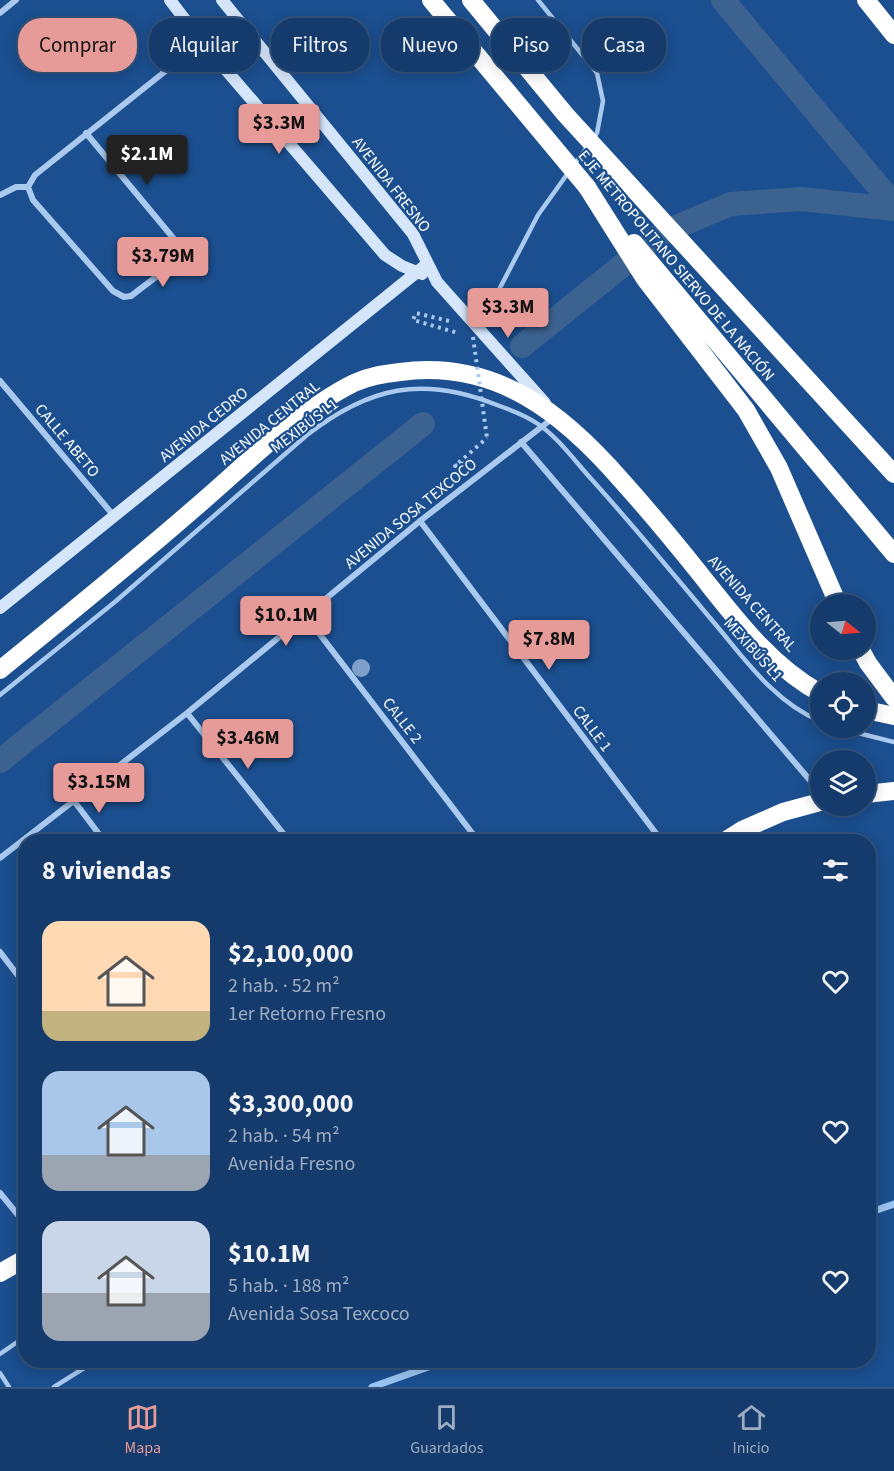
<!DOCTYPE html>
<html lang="es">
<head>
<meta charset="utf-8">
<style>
	body { margin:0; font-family:"Source Sans 3",sans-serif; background:#1d4271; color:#f1f3f6; height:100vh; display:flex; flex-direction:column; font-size:22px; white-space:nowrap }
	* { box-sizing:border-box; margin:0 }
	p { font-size:20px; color:#9dadc1 }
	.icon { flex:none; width:33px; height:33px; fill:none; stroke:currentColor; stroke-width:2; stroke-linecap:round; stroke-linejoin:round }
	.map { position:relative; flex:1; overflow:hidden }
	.panel { position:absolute; left:18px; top:834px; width:858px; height:534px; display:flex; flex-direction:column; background:#143b6b; border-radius:24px; box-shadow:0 3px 15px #0003,0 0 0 2px #33557e }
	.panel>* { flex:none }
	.banner { position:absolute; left:18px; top:18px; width:858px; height:54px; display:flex; gap:12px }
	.needle { width:39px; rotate:107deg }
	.controls { position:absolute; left:810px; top:594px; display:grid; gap:12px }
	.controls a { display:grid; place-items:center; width:66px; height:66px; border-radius:50%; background:#143b6b; box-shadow:0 3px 15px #0003,0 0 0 2px #33557e; font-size:30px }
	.price { position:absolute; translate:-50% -51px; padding:0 14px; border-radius:6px; background:#e69b98; color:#111; font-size:20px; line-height:39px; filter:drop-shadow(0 2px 3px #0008) }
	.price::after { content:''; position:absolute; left:50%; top:36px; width:18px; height:14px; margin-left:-9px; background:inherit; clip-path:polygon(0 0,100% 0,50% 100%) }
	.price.on { background:#222; color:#fff }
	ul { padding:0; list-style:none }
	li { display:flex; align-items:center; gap:18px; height:150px; padding:0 24px }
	li span { display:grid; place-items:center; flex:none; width:168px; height:120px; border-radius:18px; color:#555 }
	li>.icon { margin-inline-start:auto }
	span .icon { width:72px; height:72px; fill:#fffc; stroke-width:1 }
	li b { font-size:26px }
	h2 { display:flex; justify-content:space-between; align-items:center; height:72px; padding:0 24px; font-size:26px }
	.chip { padding:0 21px; border-radius:24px; background:#143b6b; box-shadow:0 3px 15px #0003,0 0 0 2px #33557e; font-size:21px; line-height:54px }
	.chip.on { background:#e69b98; color:#111 }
	.menu { display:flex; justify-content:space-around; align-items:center; height:84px; border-top:2px solid #33557e; background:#143b6b; font-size:16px; color:#9dadc1 }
	.menu a { display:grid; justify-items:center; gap:3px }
	.menu .on { color:#e69b98 }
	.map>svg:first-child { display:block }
</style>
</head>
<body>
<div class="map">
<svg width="894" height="1387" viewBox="0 0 894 1387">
	<rect width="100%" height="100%" fill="#1b4f8f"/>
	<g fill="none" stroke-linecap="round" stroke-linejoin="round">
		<path stroke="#9cc4f0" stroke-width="7" d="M868,1213L894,1204
			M372,1387L448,1360"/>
		<path stroke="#3c6290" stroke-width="24" d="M723,0L894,205
			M522,346L664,232L731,204L801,199L894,209
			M0,761L423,424"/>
		<path stroke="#a9c9ee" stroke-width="4" stroke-dasharray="3 4.5" stroke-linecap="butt" d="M449,321L416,313L413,320L458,333
			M472,461L455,466L487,438"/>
		<path stroke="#a9c9ee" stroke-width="4.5" d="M538,0L597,73L603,101L597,133L593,139
			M573,166L588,146
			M480,326L538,215L568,173
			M0,695L116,601L307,435C369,387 422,375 497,405C511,410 525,415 538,424C560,439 576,463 594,482C638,531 679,581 721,631C749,665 778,704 820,721
			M838,728L894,742
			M0,1354L26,1336
			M0,1373L9,1387
			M54,1387L97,1360"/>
		<path stroke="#a9c9ee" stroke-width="6" d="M0,13L16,0
			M86,133L179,245L180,252L173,264L131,296L124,297L113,291L33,200L28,187L35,175L202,42
			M0,195L16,187H28
			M0,381L114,516
			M521,442L820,792
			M420,521L658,836
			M305,615L479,842
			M187,713L290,842
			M74,801L105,842
			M0,858L187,713L420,521L553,418
			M0,952L26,986
			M0,1193L23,1221"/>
		<path stroke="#d6e6fa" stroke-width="12" d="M170,0L202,42L385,255L402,266L422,274
			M222,0L413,234L437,282L545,403
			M0,608L427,264"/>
		<path stroke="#fff" stroke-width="18" d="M866,0L894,35
			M587,187L645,279L746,410L779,468L838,604
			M634,243L894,554
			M861,650L868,663L894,698
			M0,670C66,616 132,563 196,507C243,467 299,410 354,383C369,376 384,374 400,372C496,359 563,413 622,481C648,510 673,540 697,570C733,615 769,665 820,693
			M866,710L894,716
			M866,794L894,791
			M723,842L742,830L783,812L820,802
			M0,1273L26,1258"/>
		<path stroke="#a9c9ee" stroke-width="4" stroke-dasharray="3 4.5" stroke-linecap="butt" d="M473,337L487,438"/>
		<path stroke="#fff" stroke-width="18" d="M431,0L587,187
			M471,0L565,114L894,474"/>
	</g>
	<circle fill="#7ea0ca" cx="361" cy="668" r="9"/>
	<g text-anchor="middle" stroke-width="4.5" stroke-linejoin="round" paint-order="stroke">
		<g font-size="16" fill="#fff" stroke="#1b4f8f">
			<text transform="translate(392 184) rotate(52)" y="6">AVENIDA FRESNO</text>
			<text transform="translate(677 265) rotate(50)" y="6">EJE METROPOLITANO SIERVO DE LA NACIÓN</text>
			<text transform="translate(269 422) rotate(-39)" y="6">AVENIDA CENTRAL</text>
			<text transform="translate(203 424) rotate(-39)" y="6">AVENIDA CEDRO</text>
			<text transform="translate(304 425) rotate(-37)" y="6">MEXIBÚS L1</text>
			<text transform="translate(68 440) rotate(50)" y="6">CALLE ABETO</text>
			<text transform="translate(410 513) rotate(-39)" y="6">AVENIDA SOSA TEXCOCO</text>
			<text transform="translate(753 603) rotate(48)" y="6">AVENIDA CENTRAL</text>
			<text transform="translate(754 649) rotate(48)" y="6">MEXIBÚS L1</text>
			<text transform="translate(403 720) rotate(52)" y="6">CALLE 2</text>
			<text transform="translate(593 728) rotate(53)" y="6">CALLE 1</text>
		</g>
	</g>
</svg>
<div class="controls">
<a><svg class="needle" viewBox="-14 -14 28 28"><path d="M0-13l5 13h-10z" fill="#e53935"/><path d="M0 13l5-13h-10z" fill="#9dadc1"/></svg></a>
<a><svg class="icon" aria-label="locate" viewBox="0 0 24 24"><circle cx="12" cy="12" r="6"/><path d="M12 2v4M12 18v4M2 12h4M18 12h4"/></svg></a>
<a><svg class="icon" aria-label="layers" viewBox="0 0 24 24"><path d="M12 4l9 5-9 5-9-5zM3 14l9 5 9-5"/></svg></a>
</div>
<b class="price" style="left:279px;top:155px">$3.3M</b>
<b class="price on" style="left:147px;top:186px">$2.1M</b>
<b class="price" style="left:163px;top:288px">$3.79M</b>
<b class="price" style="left:508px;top:339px">$3.3M</b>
<b class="price" style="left:286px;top:647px">$10.1M</b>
<b class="price" style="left:549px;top:671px">$7.8M</b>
<b class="price" style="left:248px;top:770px">$3.46M</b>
<b class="price" style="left:99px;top:814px">$3.15M</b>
<div class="banner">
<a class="chip on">Comprar</a>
<a class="chip">Alquilar</a>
<a class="chip">Filtros</a>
<a class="chip">Nuevo</a>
<a class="chip">Piso</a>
<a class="chip">Casa</a>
</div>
<section class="panel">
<h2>8 viviendas<svg class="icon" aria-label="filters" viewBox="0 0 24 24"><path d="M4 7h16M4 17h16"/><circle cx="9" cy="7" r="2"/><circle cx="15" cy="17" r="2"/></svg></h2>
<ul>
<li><span style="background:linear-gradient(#ffd9b3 75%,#c2b280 0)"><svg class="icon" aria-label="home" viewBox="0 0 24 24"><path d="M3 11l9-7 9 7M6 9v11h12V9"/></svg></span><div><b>$2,100,000</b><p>2 hab. · 52 m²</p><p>1er Retorno Fresno</p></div><svg class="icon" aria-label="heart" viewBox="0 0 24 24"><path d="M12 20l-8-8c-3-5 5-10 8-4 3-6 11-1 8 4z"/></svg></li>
<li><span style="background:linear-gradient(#a9c7e8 70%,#9aa5b1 0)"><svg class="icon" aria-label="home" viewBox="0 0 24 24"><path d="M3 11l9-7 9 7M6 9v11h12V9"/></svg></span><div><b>$3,300,000</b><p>2 hab. · 54 m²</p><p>Avenida Fresno</p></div><svg class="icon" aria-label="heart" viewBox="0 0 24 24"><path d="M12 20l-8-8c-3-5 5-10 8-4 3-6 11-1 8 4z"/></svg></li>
<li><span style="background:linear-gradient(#c9d6e8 60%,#9aa5b1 0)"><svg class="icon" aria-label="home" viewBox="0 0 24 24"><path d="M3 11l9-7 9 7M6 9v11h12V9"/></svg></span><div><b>$10.1M</b><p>5 hab. · 188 m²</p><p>Avenida Sosa Texcoco</p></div><svg class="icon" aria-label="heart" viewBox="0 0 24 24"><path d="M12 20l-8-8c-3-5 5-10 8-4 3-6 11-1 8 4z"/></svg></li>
</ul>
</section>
</div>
<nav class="menu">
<a class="on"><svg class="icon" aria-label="map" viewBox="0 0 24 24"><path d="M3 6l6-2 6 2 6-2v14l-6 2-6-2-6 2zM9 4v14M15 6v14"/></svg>Mapa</a>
<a><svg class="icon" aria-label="saved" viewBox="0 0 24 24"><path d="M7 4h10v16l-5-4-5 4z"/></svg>Guardados</a>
<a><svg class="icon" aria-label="home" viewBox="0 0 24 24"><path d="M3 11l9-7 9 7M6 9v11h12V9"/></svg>Inicio</a>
</nav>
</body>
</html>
